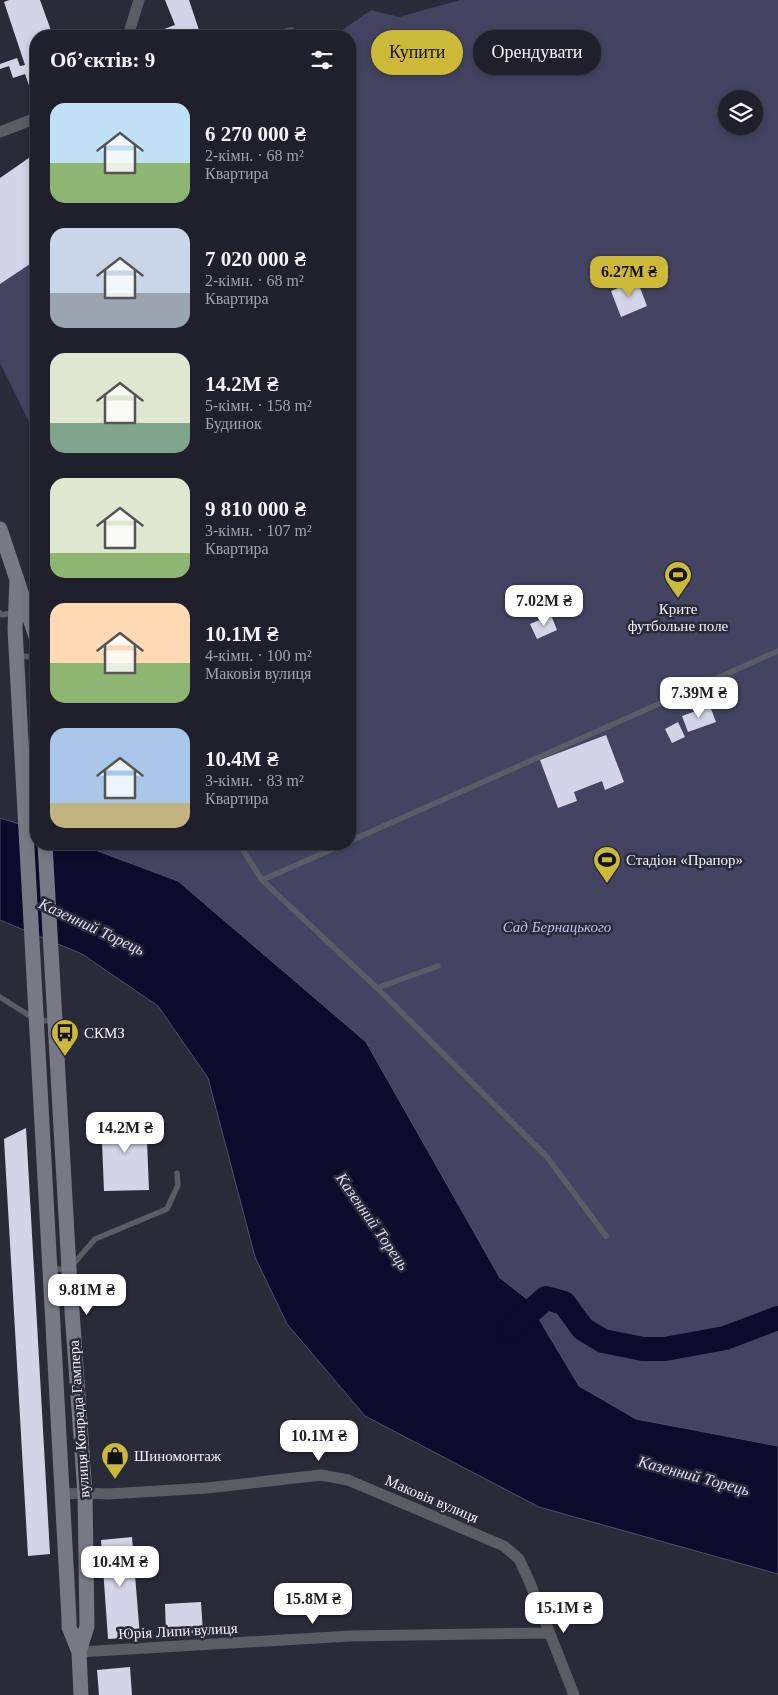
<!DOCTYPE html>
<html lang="uk">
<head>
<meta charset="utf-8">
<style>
	body { margin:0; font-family:Georgia,serif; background:#272833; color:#f1f3f6; height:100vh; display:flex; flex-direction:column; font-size:19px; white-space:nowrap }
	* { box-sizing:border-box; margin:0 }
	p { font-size:16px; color:#a1a3a9 }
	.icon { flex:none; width:28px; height:28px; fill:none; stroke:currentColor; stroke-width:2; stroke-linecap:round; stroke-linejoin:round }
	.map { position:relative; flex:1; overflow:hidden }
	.panel { position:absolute; left:30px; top:30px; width:326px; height:820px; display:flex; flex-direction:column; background:#1f202b; border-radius:20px; box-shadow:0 2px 8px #0003,0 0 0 1px #3c3e47 }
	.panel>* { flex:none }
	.top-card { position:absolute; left:371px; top:30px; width:331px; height:45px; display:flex; gap:10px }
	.fabs { position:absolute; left:718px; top:90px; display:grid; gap:10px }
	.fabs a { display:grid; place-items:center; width:45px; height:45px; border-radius:50%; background:#1f202b; box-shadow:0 2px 8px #0003,0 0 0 1px #3c3e47; font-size:25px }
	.price { position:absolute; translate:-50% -42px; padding:0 11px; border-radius:10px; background:#fff; color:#222; font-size:16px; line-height:32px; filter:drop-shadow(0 1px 2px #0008) }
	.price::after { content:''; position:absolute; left:50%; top:30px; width:15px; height:11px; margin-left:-8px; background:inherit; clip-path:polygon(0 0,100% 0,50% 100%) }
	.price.on { background:#ccb938; color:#111 }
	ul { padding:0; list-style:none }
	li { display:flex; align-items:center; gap:15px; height:125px; padding:0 20px }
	li span { display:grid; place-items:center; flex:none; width:140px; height:100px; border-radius:15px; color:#555 }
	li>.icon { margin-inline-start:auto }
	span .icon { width:60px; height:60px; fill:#fffc; stroke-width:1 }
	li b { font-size:21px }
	h2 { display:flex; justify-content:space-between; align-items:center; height:60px; padding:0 20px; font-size:21px }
	.pill { padding:0 18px; border-radius:22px; background:#1f202b; box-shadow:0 2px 8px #0003,0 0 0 1px #3c3e47; font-size:18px; line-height:45px }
	.pill.on { background:#ccb938; color:#111 }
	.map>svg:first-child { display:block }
</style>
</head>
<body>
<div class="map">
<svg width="778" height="1695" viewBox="0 0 778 1695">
	<rect width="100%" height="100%" fill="#292b39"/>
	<path fill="#424461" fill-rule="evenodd" d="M460,0H778V1446L636,1419L579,1386L527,1299L500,1278L79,844H350V36H334L371,10L399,17ZM726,99H754V126H726Z
		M36,248V436L0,363V276Z"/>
	<path fill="#0d0b2b" stroke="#515069" d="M0,818L36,829V844H79L178,881L366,1042L500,1278L527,1299L579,1386L636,1419L778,1446V1574L539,1507L365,1416L287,1324L255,1257L208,1078L158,1006L82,954L0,920Z"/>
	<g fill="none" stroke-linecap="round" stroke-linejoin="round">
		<path stroke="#0d0b2b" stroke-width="24" d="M509,1330L546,1298L564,1303L583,1329L603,1341L643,1349H665L725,1338L778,1318"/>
	</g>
	<path fill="#d2d4e7" d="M9,0H40L53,36H36V105L25,74L13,78L9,66L0,69V64L17,58L20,66L25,65L4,2Z
		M165,0H189L201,36H145L175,25Z
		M36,153V260L0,284V178Z
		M637,280L647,306L621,317L611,291Z
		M551,615L557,630L537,639L530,624Z
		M710,706L716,722L688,732L682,716Z
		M678,722L685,737L672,743L665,729Z
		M606,735L624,782L605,790L602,781L574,792L577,801L558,808L540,760Z
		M146,1116L149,1190L104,1191L101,1118Z
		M26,1128L50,1554L28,1556L4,1139Z
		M132,1537L140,1637L108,1639L101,1540Z
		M201,1602L203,1633L166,1634L165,1604Z
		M130,1667L132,1695H99L97,1670Z"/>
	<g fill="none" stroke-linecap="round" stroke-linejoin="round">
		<path stroke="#5c5d64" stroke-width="5.5" d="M0,613L2,615L14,612
			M18,656L36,657
			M350,841L778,651
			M239,844L262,880L377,988L438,966
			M262,880L344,844
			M377,988L547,1157L606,1236
			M0,997L38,1021L54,1020
			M52,1269H69L95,1239L167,1209L178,1185L177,1173"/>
		<path stroke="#5c5d64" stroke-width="11" d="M128,36L139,0
			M276,36L291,33L293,36
			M0,132L36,118
			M63,1494L85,1493L108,1494L207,1488L321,1475L348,1480L504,1546L519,1559L530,1583L574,1695
			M79,1652L350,1636L549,1633"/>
		<path stroke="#777984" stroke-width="15" d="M0,529L36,637
			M17,579L15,629L69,1619V1627L79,1652L81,1695
			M45,844L69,1269L85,1494L87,1626L79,1652"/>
	</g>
	<defs>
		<symbol id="stadium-pin" viewBox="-11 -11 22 30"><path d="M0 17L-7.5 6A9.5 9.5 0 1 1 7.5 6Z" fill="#ccb938" stroke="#292b39"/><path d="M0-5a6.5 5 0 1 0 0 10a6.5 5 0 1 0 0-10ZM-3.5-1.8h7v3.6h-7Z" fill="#111"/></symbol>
		<symbol id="bus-pin" viewBox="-11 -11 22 30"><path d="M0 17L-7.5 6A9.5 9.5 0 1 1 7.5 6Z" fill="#ccb938" stroke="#292b39"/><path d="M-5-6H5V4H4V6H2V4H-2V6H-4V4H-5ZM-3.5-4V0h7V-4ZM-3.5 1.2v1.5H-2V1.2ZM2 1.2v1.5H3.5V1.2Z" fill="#111"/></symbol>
		<symbol id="shop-pin" viewBox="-11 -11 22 30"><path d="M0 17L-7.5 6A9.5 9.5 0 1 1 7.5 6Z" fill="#ccb938" stroke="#292b39"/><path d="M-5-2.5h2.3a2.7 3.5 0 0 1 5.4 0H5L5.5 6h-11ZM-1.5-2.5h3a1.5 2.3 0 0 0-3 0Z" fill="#111"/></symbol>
	</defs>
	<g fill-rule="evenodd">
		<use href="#stadium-pin" x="662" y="559" width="32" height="43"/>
		<use href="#stadium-pin" x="591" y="844" width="32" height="43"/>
		<use href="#bus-pin" x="49" y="1017" width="32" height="43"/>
		<use href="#shop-pin" x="99" y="1440" width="32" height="43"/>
	</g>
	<g text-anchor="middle" stroke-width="5" stroke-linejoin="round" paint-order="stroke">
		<g font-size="15" fill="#f0f1fb" stroke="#292b39" text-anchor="start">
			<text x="678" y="614" text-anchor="middle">Крите<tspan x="678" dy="17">футбольне поле</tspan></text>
			<text x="626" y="865">Стадіон «Прапор»</text>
			<text x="84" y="1038">СКМЗ</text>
			<text x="134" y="1461">Шиномонтаж</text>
		</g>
		<g font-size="15" font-style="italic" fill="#babff4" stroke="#292b39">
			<text x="557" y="932">Сад Бернацького</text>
		</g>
		<g font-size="15" fill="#f0f1fb" stroke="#292b39">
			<text transform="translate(79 1419) rotate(-94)" y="5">вулиця Конрада Гампера</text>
			<text transform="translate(432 1499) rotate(23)" y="5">Маковія вулиця</text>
			<text transform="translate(178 1631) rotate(-3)" y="5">Юрія Липи вулиця</text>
		</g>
		<g font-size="16" font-style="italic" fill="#daddf8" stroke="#292b39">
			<text transform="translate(92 926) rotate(25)" y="6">Казенний Торець</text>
			<text transform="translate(373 1221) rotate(55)" y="6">Казенний Торець</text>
			<text transform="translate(694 1475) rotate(15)" y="6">Казенний Торець</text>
		</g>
	</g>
</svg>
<div class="fabs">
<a><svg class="icon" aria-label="layers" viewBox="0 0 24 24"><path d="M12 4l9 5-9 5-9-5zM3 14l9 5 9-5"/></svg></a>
</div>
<b class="price on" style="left:629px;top:298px">6.27M ₴</b>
<b class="price" style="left:544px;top:627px">7.02M ₴</b>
<b class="price" style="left:699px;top:719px">7.39M ₴</b>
<b class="price" style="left:125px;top:1154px">14.2M ₴</b>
<b class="price" style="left:87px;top:1316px">9.81M ₴</b>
<b class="price" style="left:319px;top:1462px">10.1M ₴</b>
<b class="price" style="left:120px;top:1588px">10.4M ₴</b>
<b class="price" style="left:313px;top:1625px">15.8M ₴</b>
<b class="price" style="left:564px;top:1634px">15.1M ₴</b>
<div class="top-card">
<a class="pill on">Купити</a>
<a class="pill">Орендувати</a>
</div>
<section class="panel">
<h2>Об’єктів: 9<svg class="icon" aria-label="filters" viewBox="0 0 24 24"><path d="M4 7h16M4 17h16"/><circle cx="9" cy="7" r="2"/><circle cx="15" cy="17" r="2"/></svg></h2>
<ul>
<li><span style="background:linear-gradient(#bfe0f5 60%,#8fb573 0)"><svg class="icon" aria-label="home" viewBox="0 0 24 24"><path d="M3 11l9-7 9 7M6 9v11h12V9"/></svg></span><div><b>6 270 000 ₴</b><p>2-кімн. · 68 m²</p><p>Квартира</p></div></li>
<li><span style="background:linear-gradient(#c9d6e8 65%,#9aa5b1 0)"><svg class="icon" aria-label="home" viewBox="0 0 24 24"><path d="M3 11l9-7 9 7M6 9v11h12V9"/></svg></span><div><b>7 020 000 ₴</b><p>2-кімн. · 68 m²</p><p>Квартира</p></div></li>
<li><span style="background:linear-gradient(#dfe7d0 70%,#7fa58c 0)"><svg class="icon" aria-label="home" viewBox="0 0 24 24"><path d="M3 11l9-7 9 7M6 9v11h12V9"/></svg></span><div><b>14.2M ₴</b><p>5-кімн. · 158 m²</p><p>Будинок</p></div></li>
<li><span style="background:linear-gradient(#dfe7d0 75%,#8fb573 0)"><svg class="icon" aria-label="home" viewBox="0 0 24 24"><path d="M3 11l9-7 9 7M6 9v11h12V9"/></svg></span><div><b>9 810 000 ₴</b><p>3-кімн. · 107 m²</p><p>Квартира</p></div></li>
<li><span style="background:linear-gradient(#ffd9b3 60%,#8fb573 0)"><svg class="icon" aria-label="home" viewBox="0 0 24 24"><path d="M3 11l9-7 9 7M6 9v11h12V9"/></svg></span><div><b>10.1M ₴</b><p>4-кімн. · 100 m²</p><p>Маковія вулиця</p></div></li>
<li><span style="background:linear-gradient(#a9c7e8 75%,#c2b280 0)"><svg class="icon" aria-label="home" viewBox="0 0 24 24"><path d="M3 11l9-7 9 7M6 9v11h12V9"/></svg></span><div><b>10.4M ₴</b><p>3-кімн. · 83 m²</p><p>Квартира</p></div></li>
</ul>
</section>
</div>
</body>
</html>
